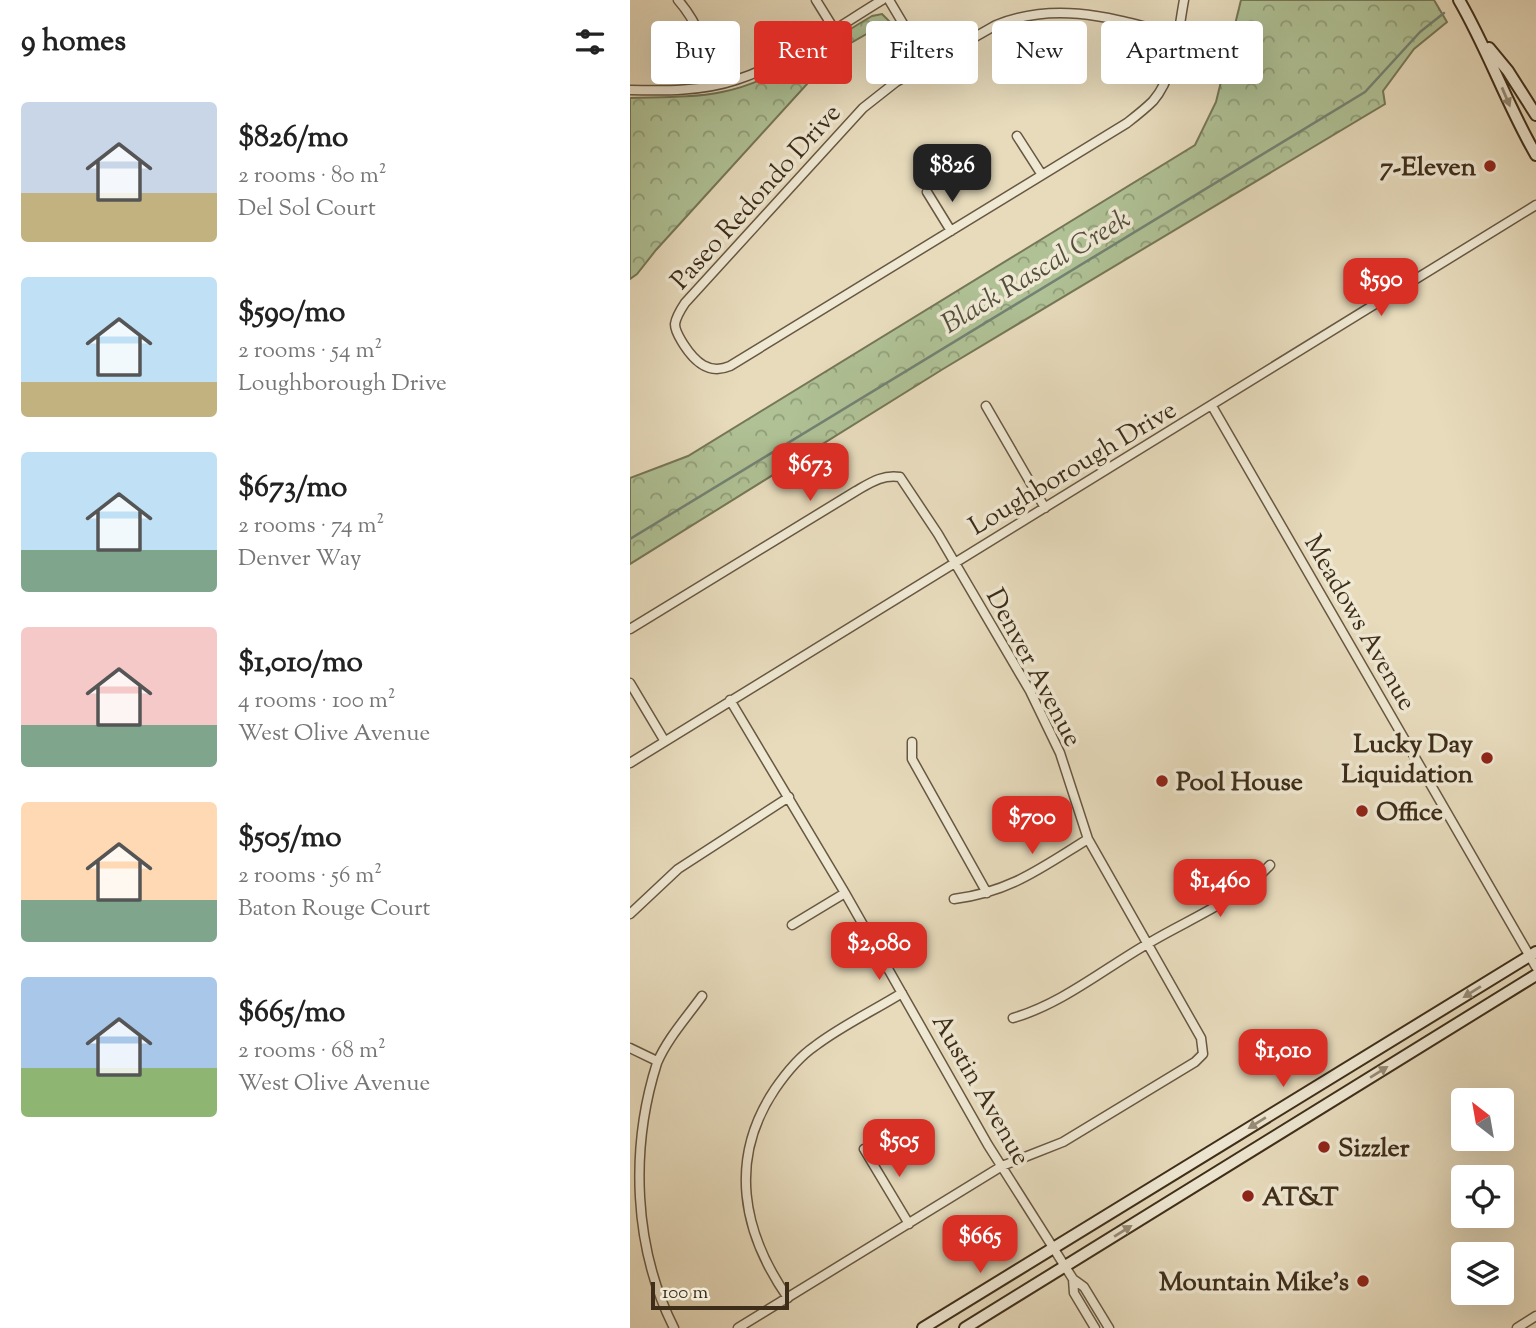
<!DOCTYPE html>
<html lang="en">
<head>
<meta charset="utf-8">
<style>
	body { margin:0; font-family:"Sorts Mill Goudy",serif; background:#f2f2f2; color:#222; height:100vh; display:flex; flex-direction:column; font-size:26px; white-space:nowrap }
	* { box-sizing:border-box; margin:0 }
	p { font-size:23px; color:#767676 }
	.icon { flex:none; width:38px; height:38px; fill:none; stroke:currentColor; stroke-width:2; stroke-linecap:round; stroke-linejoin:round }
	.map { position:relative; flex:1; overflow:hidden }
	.drawer { display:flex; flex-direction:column; background:#fff; width:630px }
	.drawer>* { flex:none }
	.banner { position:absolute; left:21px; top:21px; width:665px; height:63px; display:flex; gap:14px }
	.needle { width:46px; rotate:329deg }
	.buttons { position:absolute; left:821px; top:1088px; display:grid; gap:14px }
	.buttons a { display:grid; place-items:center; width:63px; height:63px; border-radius:7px; background:#fff; box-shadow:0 7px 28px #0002; font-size:35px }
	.scale { position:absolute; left:21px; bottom:18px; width:138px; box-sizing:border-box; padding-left:7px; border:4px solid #3e2d19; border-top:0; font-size:19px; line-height:24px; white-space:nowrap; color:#3e2d19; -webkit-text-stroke:5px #efe8d3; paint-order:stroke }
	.price { position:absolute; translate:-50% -60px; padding:0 16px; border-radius:14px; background:#d93025; color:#fff; font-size:23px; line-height:46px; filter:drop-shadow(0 2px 4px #0008) }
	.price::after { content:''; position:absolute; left:50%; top:42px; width:21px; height:16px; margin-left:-10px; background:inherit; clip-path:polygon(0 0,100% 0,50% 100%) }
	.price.active { background:#222; color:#fff }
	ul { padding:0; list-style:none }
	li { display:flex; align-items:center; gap:21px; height:175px; padding:0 21px }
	li span { display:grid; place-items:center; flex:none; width:196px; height:140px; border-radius:7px; color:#555 }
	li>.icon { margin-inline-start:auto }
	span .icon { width:84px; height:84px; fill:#fffc; stroke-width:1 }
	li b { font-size:30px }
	h2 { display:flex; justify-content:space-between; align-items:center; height:84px; padding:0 21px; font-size:30px }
	.chip { padding:0 24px; border-radius:7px; background:#fff; box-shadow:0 7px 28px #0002; font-size:24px; line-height:63px }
	.chip.active { background:#d93025; color:#fff }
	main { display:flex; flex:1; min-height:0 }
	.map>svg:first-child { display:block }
</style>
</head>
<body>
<main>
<section class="drawer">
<h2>9 homes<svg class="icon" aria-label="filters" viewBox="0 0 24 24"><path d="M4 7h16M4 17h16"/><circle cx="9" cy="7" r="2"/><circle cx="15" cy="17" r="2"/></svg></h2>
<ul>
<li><span style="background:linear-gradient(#c9d6e8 65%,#c2b280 0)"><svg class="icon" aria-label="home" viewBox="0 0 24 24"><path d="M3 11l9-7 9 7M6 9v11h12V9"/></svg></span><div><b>$826/mo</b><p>2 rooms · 80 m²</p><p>Del Sol Court</p></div></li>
<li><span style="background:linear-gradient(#bfe0f5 75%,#c2b280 0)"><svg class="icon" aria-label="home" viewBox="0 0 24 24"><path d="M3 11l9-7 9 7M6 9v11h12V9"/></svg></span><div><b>$590/mo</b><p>2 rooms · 54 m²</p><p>Loughborough Drive</p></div></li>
<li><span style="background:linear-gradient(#bfe0f5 70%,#7fa58c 0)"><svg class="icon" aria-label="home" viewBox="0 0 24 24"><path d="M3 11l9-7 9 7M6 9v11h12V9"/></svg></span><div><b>$673/mo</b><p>2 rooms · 74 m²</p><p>Denver Way</p></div></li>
<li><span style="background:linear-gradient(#f6c9c9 70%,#7fa58c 0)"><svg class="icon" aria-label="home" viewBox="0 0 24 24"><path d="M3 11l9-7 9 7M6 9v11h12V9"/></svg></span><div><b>$1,010/mo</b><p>4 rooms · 100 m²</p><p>West Olive Avenue</p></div></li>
<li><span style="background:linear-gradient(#ffd9b3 70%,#7fa58c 0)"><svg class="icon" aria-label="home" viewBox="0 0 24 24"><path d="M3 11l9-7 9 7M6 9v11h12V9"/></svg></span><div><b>$505/mo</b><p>2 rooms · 56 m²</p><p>Baton Rouge Court</p></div></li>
<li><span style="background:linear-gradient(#a9c7e8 65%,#8fb573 0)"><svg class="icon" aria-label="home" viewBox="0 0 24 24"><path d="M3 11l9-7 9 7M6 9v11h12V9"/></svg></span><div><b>$665/mo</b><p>2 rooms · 68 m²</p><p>West Olive Avenue</p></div></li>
</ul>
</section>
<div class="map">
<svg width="906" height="1328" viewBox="0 0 906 1328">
	<defs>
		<pattern id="park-crowns" width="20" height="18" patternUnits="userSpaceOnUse" patternTransform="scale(1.75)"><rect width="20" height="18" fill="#afc195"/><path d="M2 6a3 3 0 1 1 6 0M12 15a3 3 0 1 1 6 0" fill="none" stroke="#909d79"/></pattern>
	</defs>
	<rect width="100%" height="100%" fill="#e7dbbc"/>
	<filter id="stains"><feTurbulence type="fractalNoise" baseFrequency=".00286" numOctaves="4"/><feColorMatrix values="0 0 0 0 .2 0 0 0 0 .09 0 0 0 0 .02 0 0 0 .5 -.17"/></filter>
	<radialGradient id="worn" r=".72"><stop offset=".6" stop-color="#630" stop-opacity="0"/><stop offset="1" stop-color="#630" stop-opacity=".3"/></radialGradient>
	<path fill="url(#park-crowns)" stroke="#767757" stroke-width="2" d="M611,0H804L817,22L784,49L753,91L755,104L313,369L0,564V478L58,456L565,145L586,102Z
		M252,14L259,21L207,51L26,250L7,274L0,279V98C31,97 62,98 92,92C147,81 194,44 242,16Z"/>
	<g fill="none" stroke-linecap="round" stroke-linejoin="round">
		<path stroke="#738273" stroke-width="2.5" d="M0,539L735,92L790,32L814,13"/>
		<defs>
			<path id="street" d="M48,0C69,24 79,53 84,84
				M186,0L204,29
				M259,0L297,64
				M548,35C485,19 428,0 366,25L266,82L233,108L55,303C51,309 46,317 45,324C45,332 50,338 54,345C65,362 79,375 100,366L497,123C506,116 515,109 523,101C545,76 548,32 554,0
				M0,90C35,91 73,91 106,80C158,63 206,28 252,0
				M387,136L412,175
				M297,192L321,231
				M356,406L415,508
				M582,406L906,967
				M0,629L226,491C240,483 253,474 270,477L308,534L400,691L430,753L458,839L571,1038L573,1054L565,1062L433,1142L372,1166L108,1328
				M0,683L34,740
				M100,700L215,893L358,1145L443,1279L454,1287L479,1328
				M282,742V759L357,893
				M0,763L906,205
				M324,899C380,892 411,868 458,839
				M0,914L48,869L159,797
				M162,925L215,893
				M383,1018C432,1004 475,968 519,943C559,919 609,900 640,865
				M0,1048L27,1061
				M234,1149L279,1224
				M443,1279L444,1293L465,1328
				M158,1298C112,1232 98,1159 145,1089C156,1073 169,1057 185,1046C211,1026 243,1011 272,993
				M44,1328C3,1247 0,1148 27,1063C37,1039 57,1017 72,996
				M887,1328L906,1316"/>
			<path id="secondary" d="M829,0C858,50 877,105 906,155
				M859,48L878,71L906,115
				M293,1328L906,952
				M335,1328L906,975"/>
		</defs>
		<use href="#street" stroke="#685842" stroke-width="11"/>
		<use href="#secondary" stroke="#3e2d19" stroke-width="14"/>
		<use href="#street" stroke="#efe8d3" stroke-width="8"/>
		<use href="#secondary" stroke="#efe8d3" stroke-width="10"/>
	</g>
	<defs><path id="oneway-solid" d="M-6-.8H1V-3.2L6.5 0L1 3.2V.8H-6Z" transform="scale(1.75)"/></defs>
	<g fill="#968a76">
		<use href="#oneway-solid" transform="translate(876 97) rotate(67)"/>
		<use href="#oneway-solid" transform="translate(842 992) rotate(148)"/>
		<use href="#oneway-solid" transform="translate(749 1072) rotate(-32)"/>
		<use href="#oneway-solid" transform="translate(627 1123) rotate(148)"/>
		<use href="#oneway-solid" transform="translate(493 1231) rotate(-32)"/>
	</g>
	<g fill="#8f2418" stroke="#efe8d3" stroke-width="2.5">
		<circle cx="860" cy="166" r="7"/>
		<circle cx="857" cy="758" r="7"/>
		<circle cx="532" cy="781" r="7"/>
		<circle cx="732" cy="811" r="7"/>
		<circle cx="694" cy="1147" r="7"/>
		<circle cx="618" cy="1196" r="7"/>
		<circle cx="733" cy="1281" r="7"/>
	</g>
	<g text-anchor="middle" stroke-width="7" stroke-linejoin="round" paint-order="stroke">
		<g font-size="26" font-weight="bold" fill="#3e2d19" stroke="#efe8d3" text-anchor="start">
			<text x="846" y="175" text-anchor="end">7-Eleven</text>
			<text x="843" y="752" text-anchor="end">Lucky Day<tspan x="843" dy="30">Liquidation</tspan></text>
			<text x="546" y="790">Pool House</text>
			<text x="746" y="820">Office</text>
			<text x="708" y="1156">Sizzler</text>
			<text x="632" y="1205">AT&amp;T</text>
			<text x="719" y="1290" text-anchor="end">Mountain Mike's</text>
		</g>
		<g font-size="26" fill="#3e2d19" stroke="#efe8d3">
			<text transform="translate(125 196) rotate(-48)" y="9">Paseo Redondo Drive</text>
			<text transform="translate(442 467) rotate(-31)" y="9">Loughborough Drive</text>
			<text transform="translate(731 622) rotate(60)" y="9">Meadows Avenue</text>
			<text transform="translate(405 667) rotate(62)" y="9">Denver Avenue</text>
			<text transform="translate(352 1089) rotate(60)" y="9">Austin Avenue</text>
		</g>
		<g font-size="28" font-style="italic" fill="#54503e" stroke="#efe8d3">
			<text transform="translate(405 270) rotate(-31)" y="10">Black Rascal Creek</text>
		</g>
	</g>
	<rect width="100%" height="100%" filter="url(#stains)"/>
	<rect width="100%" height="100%" fill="url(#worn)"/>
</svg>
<div class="buttons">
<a><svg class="needle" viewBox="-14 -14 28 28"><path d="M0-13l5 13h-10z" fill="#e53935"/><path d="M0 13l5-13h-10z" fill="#767676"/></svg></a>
<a><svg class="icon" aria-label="locate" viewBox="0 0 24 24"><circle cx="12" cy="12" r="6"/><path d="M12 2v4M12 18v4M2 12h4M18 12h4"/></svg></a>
<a><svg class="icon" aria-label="layers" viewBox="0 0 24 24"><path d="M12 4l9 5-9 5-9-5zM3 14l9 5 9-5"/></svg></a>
</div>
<div class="scale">100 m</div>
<b class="price active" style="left:322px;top:204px">$826</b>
<b class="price" style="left:751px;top:318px">$590</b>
<b class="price" style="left:180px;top:503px">$673</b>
<b class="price" style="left:402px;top:856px">$700</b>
<b class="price" style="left:590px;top:919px">$1,460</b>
<b class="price" style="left:249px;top:982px">$2,080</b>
<b class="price" style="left:653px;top:1089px">$1,010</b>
<b class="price" style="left:269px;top:1179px">$505</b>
<b class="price" style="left:350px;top:1275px">$665</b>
<div class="banner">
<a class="chip">Buy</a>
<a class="chip active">Rent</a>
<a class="chip">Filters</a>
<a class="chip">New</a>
<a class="chip">Apartment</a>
</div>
</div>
</main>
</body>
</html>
